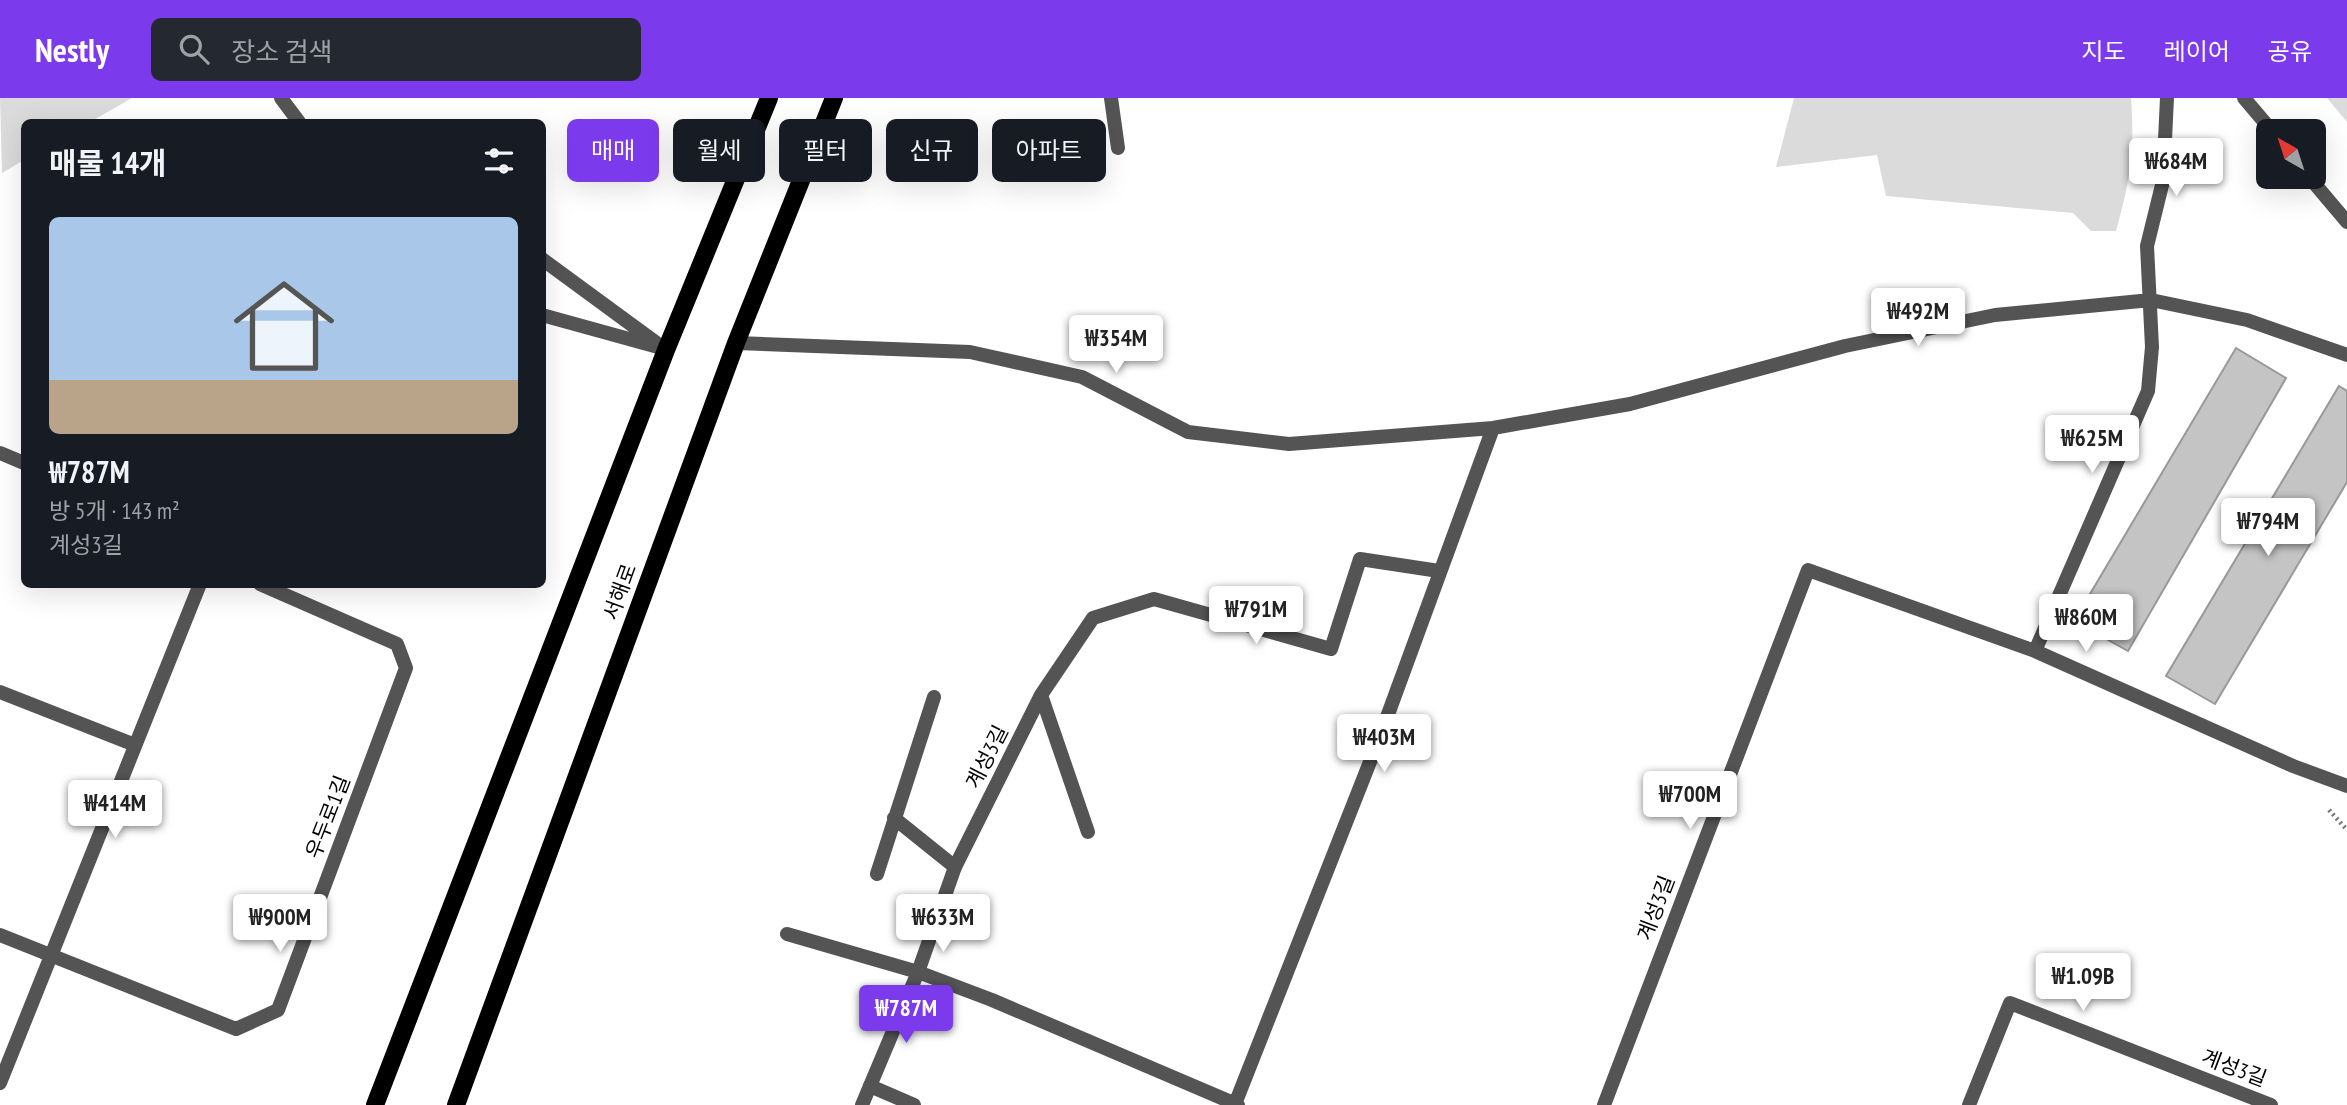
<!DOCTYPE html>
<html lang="ko">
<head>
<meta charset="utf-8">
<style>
	body { margin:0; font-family:"PT Sans Narrow","Noto Sans KR",sans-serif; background:#242831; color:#f1f3f6; height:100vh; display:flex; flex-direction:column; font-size:26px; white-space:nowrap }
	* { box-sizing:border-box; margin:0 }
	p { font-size:23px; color:#9ea1a6 }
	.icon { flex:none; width:38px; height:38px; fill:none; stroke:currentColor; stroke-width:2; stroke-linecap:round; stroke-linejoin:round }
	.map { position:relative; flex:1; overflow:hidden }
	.drawer { position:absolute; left:21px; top:21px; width:525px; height:469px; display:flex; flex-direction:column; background:#171b24; border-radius:10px; box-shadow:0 7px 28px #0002 }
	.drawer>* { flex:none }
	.hud { position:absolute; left:567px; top:21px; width:665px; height:63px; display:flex; gap:14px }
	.needle { width:46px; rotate:321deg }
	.tools { position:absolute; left:2256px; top:21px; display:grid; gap:14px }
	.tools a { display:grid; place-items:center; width:70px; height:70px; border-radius:10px; background:#171b24; box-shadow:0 7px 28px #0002; font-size:35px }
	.price { position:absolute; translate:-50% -60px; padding:0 16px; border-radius:7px; background:#fff; color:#222; font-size:23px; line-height:46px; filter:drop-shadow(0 2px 4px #0008) }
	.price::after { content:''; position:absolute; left:50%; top:42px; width:21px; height:16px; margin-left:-10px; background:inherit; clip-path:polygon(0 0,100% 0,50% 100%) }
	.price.active { background:#7c3aed; color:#fff }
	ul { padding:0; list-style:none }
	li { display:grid; align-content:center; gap:14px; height:371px; padding:0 28px }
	li span { display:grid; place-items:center; height:217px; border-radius:10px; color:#555 }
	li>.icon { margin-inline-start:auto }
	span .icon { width:126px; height:126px; fill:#fffc; stroke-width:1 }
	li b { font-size:30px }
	h2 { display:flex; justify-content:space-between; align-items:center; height:84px; padding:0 28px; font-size:30px }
	.tag { padding:0 24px; border-radius:10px; background:#171b24; box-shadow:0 7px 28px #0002; font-size:24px; line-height:63px }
	.tag.active { background:#7c3aed; color:#fff }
	header { display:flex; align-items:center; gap:42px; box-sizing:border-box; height:98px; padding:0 35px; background:#7c3aed; color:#fff }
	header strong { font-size:33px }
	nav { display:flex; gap:38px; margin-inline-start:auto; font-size:24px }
	.search { width:490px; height:63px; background:#242831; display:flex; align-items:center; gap:18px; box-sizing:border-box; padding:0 24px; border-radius:10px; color:#9ea1a6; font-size:26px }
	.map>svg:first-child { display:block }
</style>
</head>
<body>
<header>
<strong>Nestly</strong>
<div class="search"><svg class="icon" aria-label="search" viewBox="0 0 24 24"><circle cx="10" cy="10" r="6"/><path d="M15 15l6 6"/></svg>장소 검색</div>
<nav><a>지도</a><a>레이어</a><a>공유</a></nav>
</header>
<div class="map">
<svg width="2347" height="1007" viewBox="0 0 2347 1007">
	<rect width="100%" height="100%" fill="#fff"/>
	<path fill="#dbdbdb" d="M0,0H132L90,24H24V62L2,75Z
		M1794,0H2131C2135,53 2130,83 2116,133H2091L2073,115L1886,98L1877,57L1776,69Z
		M2327,0H2347V24Z"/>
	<path fill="#c4c4c4" stroke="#989898" stroke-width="2" d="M2236,250L2286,280L2128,553L2074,523Z
		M2339,288L2347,293V384L2215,606L2166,578Z"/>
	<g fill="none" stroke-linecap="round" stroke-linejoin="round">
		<path stroke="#767676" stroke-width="4.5" stroke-dasharray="2 3.5" stroke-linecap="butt" d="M2329,712L2347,732"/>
		<path stroke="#545454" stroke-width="14" d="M1111,0L1118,50
			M894,720L955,769
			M877,776L934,599
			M870,988L914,1007"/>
		<path stroke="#545454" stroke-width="14" d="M281,0L299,24
			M542,161L666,252
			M542,217L658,249
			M736,245L970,254L1082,279L1188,334L1289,346L1493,330L1630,306L1845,248L1995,217L2151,202L2247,222L2347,257
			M0,355L24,365
			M2035,553L2148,293L2152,249L2147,148L2163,83L2167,0
			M0,594L135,647
			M1041,597L1093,520L1154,501L1331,551L1360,461L1439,473
			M1088,734L1041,597L955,769L918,874L992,902L1238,1007
			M787,836L918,874L862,1007
			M0,837L236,931L278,912L406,570L397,546L260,486
			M0,985L200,486
			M1235,1006L1379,641L1493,330
			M1604,1007L1808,472L2035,553L2293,668L2347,688
			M1969,1007L2010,905L2271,1007"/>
		<path stroke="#545454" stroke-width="14" d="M2244,0L2272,33
			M2309,79L2347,124"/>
		<path stroke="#000" stroke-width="18" d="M375,1007L666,252L769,0
			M456,1007L736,245L834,0"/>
	</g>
	<g text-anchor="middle" stroke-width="6" stroke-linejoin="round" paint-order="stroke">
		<g font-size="21" fill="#000" stroke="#fff">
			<text transform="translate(620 494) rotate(-70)" y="7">서해로</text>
			<text transform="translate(987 659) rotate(-63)" y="7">계성3길</text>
			<text transform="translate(328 719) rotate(-69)" y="7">우두로1길</text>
			<text transform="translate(1656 810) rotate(-69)" y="7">계성3길</text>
			<text transform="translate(2234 970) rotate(21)" y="7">계성3길</text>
		</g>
	</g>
</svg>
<div class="tools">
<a><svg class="needle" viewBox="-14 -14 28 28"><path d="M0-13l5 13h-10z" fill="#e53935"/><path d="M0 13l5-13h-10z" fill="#9ea1a6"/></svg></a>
</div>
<b class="price" style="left:2176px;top:100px">₩684M</b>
<b class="price" style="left:1918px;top:250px">₩492M</b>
<b class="price" style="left:1116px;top:277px">₩354M</b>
<b class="price" style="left:2092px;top:377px">₩625M</b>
<b class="price" style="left:2268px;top:460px">₩794M</b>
<b class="price" style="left:1256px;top:548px">₩791M</b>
<b class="price" style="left:2086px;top:556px">₩860M</b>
<b class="price" style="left:1384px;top:676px">₩403M</b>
<b class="price" style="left:1690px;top:733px">₩700M</b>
<b class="price" style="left:115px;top:742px">₩414M</b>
<b class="price" style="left:280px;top:856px">₩900M</b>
<b class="price" style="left:943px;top:856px">₩633M</b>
<b class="price" style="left:2083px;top:915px">₩1.09B</b>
<b class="price active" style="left:906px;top:947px">₩787M</b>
<div class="hud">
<a class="tag active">매매</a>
<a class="tag">월세</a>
<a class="tag">필터</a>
<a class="tag">신규</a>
<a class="tag">아파트</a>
</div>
<section class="drawer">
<h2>매물 14개<svg class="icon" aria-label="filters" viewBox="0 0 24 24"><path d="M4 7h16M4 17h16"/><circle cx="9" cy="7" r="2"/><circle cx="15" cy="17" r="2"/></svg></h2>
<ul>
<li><span style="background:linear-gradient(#a9c7e8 75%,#b9a48a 0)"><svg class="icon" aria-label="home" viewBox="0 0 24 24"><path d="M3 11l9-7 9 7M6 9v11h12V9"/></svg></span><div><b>₩787M</b><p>방 5개 · 143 m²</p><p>계성3길</p></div></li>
</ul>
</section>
</div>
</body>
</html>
